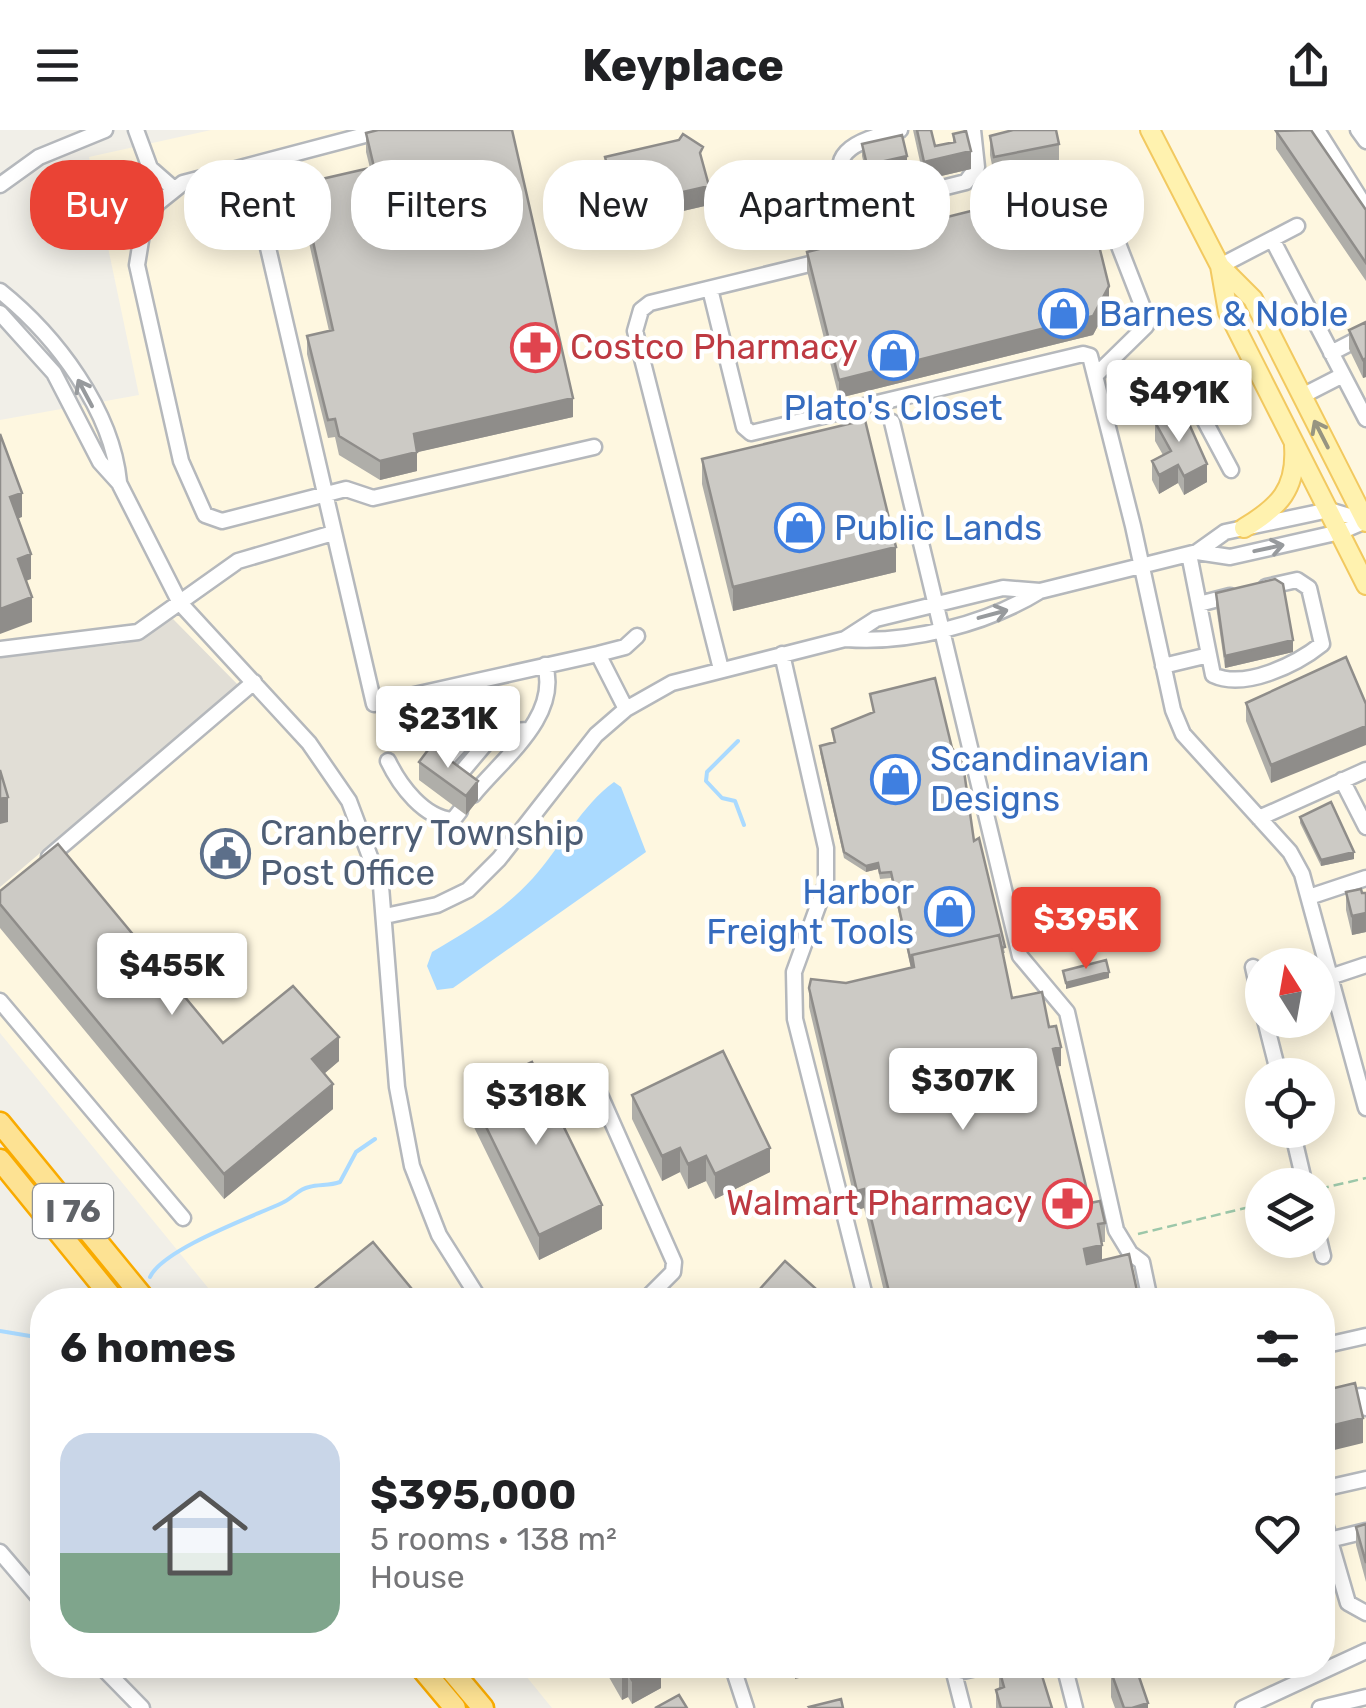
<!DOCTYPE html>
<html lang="en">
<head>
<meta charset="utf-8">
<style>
	body { margin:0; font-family:Rubik,sans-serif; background:#f2f2f2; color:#202124; height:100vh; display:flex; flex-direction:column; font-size:38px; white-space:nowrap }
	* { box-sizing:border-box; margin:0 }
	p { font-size:32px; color:#757577 }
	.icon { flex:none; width:55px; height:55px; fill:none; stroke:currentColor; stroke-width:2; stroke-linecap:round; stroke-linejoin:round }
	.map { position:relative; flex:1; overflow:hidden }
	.sheet { position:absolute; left:30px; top:1158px; width:1305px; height:390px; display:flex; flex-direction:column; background:#fff; border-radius:40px; box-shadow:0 5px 25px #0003 }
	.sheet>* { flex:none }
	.hud { position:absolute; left:30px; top:30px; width:1308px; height:90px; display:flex; gap:20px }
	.needle { width:65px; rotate:349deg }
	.tools { position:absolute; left:1245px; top:818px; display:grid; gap:20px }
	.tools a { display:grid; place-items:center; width:90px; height:90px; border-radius:50%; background:#fff; box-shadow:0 5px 25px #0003; font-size:50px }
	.price { position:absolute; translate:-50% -85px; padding:0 22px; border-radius:10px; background:#fff; color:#222; font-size:32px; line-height:65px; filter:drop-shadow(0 2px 5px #0008) }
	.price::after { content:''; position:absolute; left:50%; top:60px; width:30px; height:22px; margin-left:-15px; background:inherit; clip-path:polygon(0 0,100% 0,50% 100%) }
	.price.on { background:#ea4335; color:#fff }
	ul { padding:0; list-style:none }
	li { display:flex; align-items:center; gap:30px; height:250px; padding:0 30px }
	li+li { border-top:2px solid #e0e0e0 }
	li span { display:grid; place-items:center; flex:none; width:280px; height:200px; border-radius:30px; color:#555 }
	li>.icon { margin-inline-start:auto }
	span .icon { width:120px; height:120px; fill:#fffc; stroke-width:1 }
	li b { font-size:42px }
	h2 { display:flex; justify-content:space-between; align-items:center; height:120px; padding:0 30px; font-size:42px }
	.chip { padding:0 35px; border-radius:40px; background:#fff; box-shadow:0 5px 25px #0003; font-size:35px; line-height:90px }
	.chip.on { background:#ea4335; color:#fff }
	header { display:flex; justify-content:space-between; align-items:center; height:130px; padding:0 30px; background:#fff; font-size:45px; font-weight:700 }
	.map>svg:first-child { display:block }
</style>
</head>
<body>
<header><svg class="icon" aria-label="menu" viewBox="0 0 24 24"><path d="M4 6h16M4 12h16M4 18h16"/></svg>Keyplace<svg class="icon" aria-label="share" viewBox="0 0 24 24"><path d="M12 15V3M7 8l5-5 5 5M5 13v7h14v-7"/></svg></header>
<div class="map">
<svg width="1366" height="1578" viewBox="0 0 1366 1578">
	<rect width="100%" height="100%" fill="#f1efe8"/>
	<path fill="#fef7e0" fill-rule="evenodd" d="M211,0H1366V1578H552L517,1535H1322V1170H218L0,903V757L238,555L173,490L122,514L0,527V290L139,265L89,27ZM1262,835H1318V890H1262ZM1262,945H1318V1000H1262ZM1262,1055H1318V1110H1262Z"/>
	<path fill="#e1ded6" d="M173,489L238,555L0,757V527L122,514Z"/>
	<path fill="#aadaff" d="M614,652L621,657L646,722L453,858L437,860L427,836L432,822C470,799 502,782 533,748C560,718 582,675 614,652Z"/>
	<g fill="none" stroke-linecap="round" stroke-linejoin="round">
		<path stroke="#aadaff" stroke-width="4" d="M738,611L707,642L706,651L722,668L735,671L744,695
			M150,1147C163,1119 252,1087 282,1073C292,1069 298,1059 309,1057C319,1054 329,1056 340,1052L356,1022L375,1009
			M0,1201L42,1208"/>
		<defs>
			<path id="minor" d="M136,0L150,38L174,59
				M384,0L183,53L158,73L144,92L137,135L181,331L205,385L222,391L346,359L373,368L594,317
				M900,0C857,10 813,25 862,73L874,75L966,52L977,37L973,0
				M1317,0L1366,78
				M1358,0L1366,11
				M249,36L374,574L598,524L625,517L637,506
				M0,55L39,27L105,0
				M1072,70L1086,67L1103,75L1147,188L1146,196L1097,244
				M1272,109L1366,289
				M1220,136L1297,96
				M710,159L744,297L751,303L1083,224L1090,226L1133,396L1173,580L1183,604L1290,722L1302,744L1366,978
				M0,161C56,206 112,280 119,352
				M0,183L54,243L100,332L119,353L180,473L309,613L349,671L381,756L397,957L412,1036L439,1105L480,1170
				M1331,223L1366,205
				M1302,266L1343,245
				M1107,286L1173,241L1184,252L1231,340
				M892,292L1020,826L1067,882L1116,1100L1130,1123L1142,1132L1150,1170
				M1197,422L1225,402L1329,380L1366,391
				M1199,474L1230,466
				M846,509C908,514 987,494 1040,461
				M0,519L138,502L238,431L333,403
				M598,524L626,579
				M782,524L826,718V754L794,842L795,889L866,1170
				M1209,525L1213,545C1245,560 1297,534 1322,514L1309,458L1297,450L1266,457
				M1163,536L1209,525L1189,424
				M721,539L635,201L641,180L650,173L822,131
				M388,631C400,656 424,688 453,690L460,681
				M438,639L470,604L528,600
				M1342,650L1366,697
				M454,651L492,606
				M473,665C503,628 560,587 545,535
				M1259,688L1366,640
				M49,727L254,552
				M1309,767L1366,748
				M385,786L437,775L468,760L499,729L596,605L626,579L672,553L845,509L876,489L1003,458L1040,461L1197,422L1230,427L1340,402L1366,391
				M1253,837L1262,878
				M1330,847L1366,835
				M0,871L183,1088
				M1265,890L1279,945
				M597,958L674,1132L673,1142L645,1170
				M1292,1000L1305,1055
				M1318,1105L1323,1126
				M1322,1216L1366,1206
				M1322,1271L1362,1266L1366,1278
				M1322,1359L1366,1349
				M1322,1383L1348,1473L1366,1483
				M1329,1410L1366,1401
				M0,1422L42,1471
				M100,1535L142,1578
				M732,1535L746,1578
				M948,1535L954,1543L963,1578
				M1064,1535L1075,1578
				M954,1543L990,1535
				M1243,1578L1366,1521
				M1320,1578L1366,1567"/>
			<path id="major" d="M1150,0L1220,136L1253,169L1366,392
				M1220,136L1228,182L1366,455
				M1244,398C1279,377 1297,359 1294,316"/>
			<path id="highway" d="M0,993L145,1170
				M0,1030L114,1170
				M419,1535L455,1578
				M447,1535L483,1578"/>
		</defs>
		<use href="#minor" stroke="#b5b8bc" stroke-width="19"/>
		<use href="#major" stroke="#f2c960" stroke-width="22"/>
		<use href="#highway" stroke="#f9ab00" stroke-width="25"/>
		<path stroke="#9cc7a9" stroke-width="2.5" stroke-dasharray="10 5" stroke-linecap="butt" d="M1319,1059L1366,1048
			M1138,1104L1262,1074"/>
		<use href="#minor" stroke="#fff" stroke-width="14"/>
		<use href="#major" stroke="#fff2af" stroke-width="18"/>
		<use href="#highway" stroke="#fde293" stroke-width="20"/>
	</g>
	<path fill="#afaea9" d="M913,0H931L935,16L953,12V4L971,39L924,50Z
		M1276,1L1366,80V151L1276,19Z
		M366,3L573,287L417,322V341L380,350L339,325L335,307L328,308L307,224V206L329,201L300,73V54L370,38L366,22Z
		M990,6L1059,14V32L994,45L990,25Z
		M862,14L907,38L867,47L862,26Z
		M605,27L703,33L709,75L618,96L605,46Z
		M997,81L1109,175L1093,205L839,268L807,141V122Z
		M1366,192V247L1363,248L1349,219V200Z
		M1155,292L1207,352L1184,365L1178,353L1159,364L1152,350V331L1163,325L1155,311Z
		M702,329L896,442L733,481L702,354Z
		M1216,463L1293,522L1225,538L1216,476Z
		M1346,527L1271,653L1246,591V573Z
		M870,564L974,711L1005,823H1003L1012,868L1049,897L1061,936H1058L1090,1073L1105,1093V1112H1102V1130L1139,1170H886L864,1078L857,1080L809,877V858L846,853L911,838L891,748L880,749L878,739L866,742L844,728L820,622V616L834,613L832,599L873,582Z
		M419,632L478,670L466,685L419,650Z
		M1300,687L1354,729L1321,736L1300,693Z
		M0,761L223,913L339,931L324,944L333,979L224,1069L0,798Z
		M1346,762L1366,763V802L1352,805L1346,780Z
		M469,962L602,1099L539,1130L469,987Z
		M632,965L770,1042L715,1069L706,1051L688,1059L680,1042L662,1051L632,989Z
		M759,1160L825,1170H759Z
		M1366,1394V1452L1356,1415V1397Z
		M602,1535H661V1558L632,1574L628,1567L622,1570Z
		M999,1539L1052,1578H996V1560L999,1558Z
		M1111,1542L1148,1578H1115L1111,1567Z"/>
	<path fill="#8f8d8a" d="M971,21V39L924,50V32Z
		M907,26V38L867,47V35Z
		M709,56V75L618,96V77Z
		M923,65V72L908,75V69Z
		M1109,156V175L1093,205L839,268V250Z
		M1366,228V247L1363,248V230Z
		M573,268V287L414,323V304Z
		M417,322V341L380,350V331Z
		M1207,334V352L1184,365V346Z
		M1178,335V353L1159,364V345Z
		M22,363V387L10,392V367Z
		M896,417V442L733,481V457Z
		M31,424V449L18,454V429Z
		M32,467V492L0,504V479Z
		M1293,510V522L1225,538V526Z
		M1366,596V615L1271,653V635Z
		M478,651V670L466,685V666Z
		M8,667V692L0,694V669Z
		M1354,722V729L1321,736V730Z
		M878,733V739L866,742V736Z
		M1366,783V802L1352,805V786Z
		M1109,842V848L1066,859V853Z
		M339,907V931L312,954V929Z
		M1061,917V936L1053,937V919Z
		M333,954V979L224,1069V1044Z
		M680,1018V1042L662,1051V1026Z
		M770,1018V1042L715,1069V1044Z
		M706,1026V1051L688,1059V1034Z
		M864,1059V1078L857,1080V1061Z
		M602,1075V1099L539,1130V1105Z
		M1102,1115V1134L1084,1138V1119Z
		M1363,1288V1313L1322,1323V1298Z
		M659,1535H661V1558L632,1574V1550Z
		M795,1535H845V1537L795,1549Z
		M628,1543V1567L622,1570V1546Z
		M1148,1573V1578H1132Z"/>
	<path fill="#cccac5" stroke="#8f8d8a" stroke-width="2.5" d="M378,0H512L573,268L414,304L417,322L380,331L339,306L335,289L328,290L307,206L333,200L300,54L374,37L366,3Z
		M917,0H931L935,16L955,12L953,4L966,1L971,21L924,32Z
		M1013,0H1056L1059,14L994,27L990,6Z
		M1311,0L1366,80V133L1276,1Z
		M683,4L703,17L700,23L709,56L618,77L605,27L679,10Z
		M902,5L907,26L867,35L862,14Z
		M921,57L923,65L908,69L906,61Z
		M1085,59L1109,156L1093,186L839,250L807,122L995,75L997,81Z
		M1366,192V228L1363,230L1349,200Z
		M1178,280L1186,287L1207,334L1184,346L1178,335L1159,345L1152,331L1171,321L1155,292L1165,282Z
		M865,290L896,417L733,457L702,329Z
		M0,304L22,363L10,367L31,424L18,429L32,467L0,479Z
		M1275,449L1283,454L1293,510L1225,526L1216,463Z
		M1346,527L1366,574V596L1271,635L1246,573Z
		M935,548L952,618L963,634L974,711L979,708L1005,817L1002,818L999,805L912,825V837L891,742L880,743L878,733L866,736L844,722L820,616L835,612L832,599L874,582L870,564Z
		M431,616L478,651L466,666L419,632Z
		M0,640L8,667L0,669Z
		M1331,672L1354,722L1321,730L1300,687Z
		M58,714L223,913L293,856L339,907L312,929L333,954L224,1044L0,774V761Z
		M1361,759L1362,763H1366V783L1352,786L1346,762Z
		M999,805L1012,868L1042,862L1049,897L1056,896L1061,917L1053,919L1090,1073L1100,1071L1105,1093L1098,1094L1102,1115L1084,1119L1087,1134L1129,1124L1139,1170H891L864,1059L857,1061L809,858L811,849L846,853L914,837L912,825Z
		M1106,830L1109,842L1066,853L1063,841Z
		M723,921L770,1018L715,1044L706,1026L688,1034L680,1018L662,1026L632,965Z
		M532,932L602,1075L539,1105L469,962Z
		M373,1112L421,1170H317L311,1162Z
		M785,1131L825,1167L822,1170H771L759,1160Z
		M1355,1253L1363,1288L1322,1298V1261Z
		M1366,1394V1433L1356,1397Z
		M616,1535H659L632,1550L628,1543L622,1546Z
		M1135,1535L1148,1573L1132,1578H1124L1111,1542Z
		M1039,1536L1052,1578H1001L996,1560L1004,1557L999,1539Z
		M679,1565L687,1578H655Z
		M841,1569L843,1578H810L809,1577Z"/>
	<defs><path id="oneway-shaft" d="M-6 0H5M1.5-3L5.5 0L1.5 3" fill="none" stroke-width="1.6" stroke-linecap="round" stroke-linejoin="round" transform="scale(2.5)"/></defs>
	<g stroke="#979a9d">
		<use href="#oneway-shaft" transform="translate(85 263) rotate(-118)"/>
		<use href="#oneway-shaft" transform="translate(1269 418) rotate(-12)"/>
		<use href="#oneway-shaft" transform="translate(993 484) rotate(-15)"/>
	</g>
	<use stroke="#979581" href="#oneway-shaft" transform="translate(1321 304) rotate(-117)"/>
	<defs>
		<symbol id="shop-ring" viewBox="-11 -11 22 22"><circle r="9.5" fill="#fff" stroke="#3f7fe0" stroke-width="1.5"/><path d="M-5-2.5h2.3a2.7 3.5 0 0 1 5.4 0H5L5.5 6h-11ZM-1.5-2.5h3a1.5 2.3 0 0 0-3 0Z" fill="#3f7fe0"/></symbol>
		<symbol id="pharmacy-ring" viewBox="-11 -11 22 22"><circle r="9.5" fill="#fff" stroke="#e0444e" stroke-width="1.5"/><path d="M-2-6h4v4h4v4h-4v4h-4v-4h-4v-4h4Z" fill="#e0444e"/></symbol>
		<symbol id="civic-ring" viewBox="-11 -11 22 22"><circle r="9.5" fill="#fff" stroke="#5c6f8a" stroke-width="1.5"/><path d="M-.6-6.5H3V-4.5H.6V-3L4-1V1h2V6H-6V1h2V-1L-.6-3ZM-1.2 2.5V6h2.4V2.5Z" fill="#5c6f8a"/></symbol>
	</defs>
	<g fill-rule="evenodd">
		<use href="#shop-ring" x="1036" y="156" width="55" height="55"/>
		<use href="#pharmacy-ring" x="508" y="190" width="55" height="55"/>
		<use href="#shop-ring" x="866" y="198" width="55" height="55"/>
		<use href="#shop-ring" x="772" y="370" width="55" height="55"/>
		<use href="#shop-ring" x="868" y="622" width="55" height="55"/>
		<use href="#civic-ring" x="198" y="696" width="55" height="55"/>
		<use href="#shop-ring" x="922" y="754" width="55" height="55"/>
		<use href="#pharmacy-ring" x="1040" y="1046" width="55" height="55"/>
	</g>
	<g text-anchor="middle" stroke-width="9" stroke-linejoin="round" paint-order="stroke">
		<rect fill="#fff" stroke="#8f9295" stroke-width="2.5" x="33" y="1054" width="80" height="54" rx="8"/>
		<g font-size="32" font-weight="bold" fill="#5f6368">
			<text x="73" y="1092">I 76</text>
		</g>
		<g font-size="35" fill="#366cbe" stroke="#fff" text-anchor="start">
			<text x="1099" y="196">Barnes &amp; Noble</text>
			<text x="893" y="290" text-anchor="middle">Plato's Closet</text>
			<text x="834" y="410">Public Lands</text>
			<text x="930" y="641">Scandinavian<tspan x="930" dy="40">Designs</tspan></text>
			<text x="914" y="774" text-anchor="end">Harbor<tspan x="914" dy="40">Freight Tools</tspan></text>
		</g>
		<g font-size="35" fill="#be3a42" stroke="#fff" text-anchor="start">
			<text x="570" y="229">Costco Pharmacy</text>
			<text x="1032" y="1085" text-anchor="end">Walmart Pharmacy</text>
		</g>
		<g font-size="35" fill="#4e5e75" stroke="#fff" text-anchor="start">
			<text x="260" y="715">Cranberry Township<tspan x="260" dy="40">Post Office</tspan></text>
		</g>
	</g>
</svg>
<div class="tools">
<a><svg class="needle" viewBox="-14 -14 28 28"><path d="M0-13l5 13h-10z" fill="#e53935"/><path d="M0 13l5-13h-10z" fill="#757577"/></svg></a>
<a><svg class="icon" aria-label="locate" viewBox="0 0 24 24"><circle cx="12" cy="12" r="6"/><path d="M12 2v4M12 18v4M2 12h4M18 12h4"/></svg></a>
<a><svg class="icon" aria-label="layers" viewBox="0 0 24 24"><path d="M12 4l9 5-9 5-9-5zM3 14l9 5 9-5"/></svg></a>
</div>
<b class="price" style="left:1179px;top:315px">$491K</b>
<b class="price" style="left:448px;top:641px">$231K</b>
<b class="price on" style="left:1086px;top:842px">$395K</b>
<b class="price" style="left:172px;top:888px">$455K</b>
<b class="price" style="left:963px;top:1003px">$307K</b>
<b class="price" style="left:536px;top:1018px">$318K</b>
<div class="hud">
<a class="chip on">Buy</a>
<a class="chip">Rent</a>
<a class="chip">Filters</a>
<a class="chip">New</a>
<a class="chip">Apartment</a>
<a class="chip">House</a>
</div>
<section class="sheet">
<h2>6 homes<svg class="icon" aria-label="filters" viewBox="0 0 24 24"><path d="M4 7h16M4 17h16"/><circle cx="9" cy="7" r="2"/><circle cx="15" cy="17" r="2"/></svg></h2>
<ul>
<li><span style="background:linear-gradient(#c9d6e8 60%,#7fa58c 0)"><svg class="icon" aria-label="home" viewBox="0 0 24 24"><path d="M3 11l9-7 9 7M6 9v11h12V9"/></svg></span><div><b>$395,000</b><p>5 rooms · 138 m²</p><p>House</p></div><svg class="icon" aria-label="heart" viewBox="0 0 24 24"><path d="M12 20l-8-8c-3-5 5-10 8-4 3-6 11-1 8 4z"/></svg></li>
</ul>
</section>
</div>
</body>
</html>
